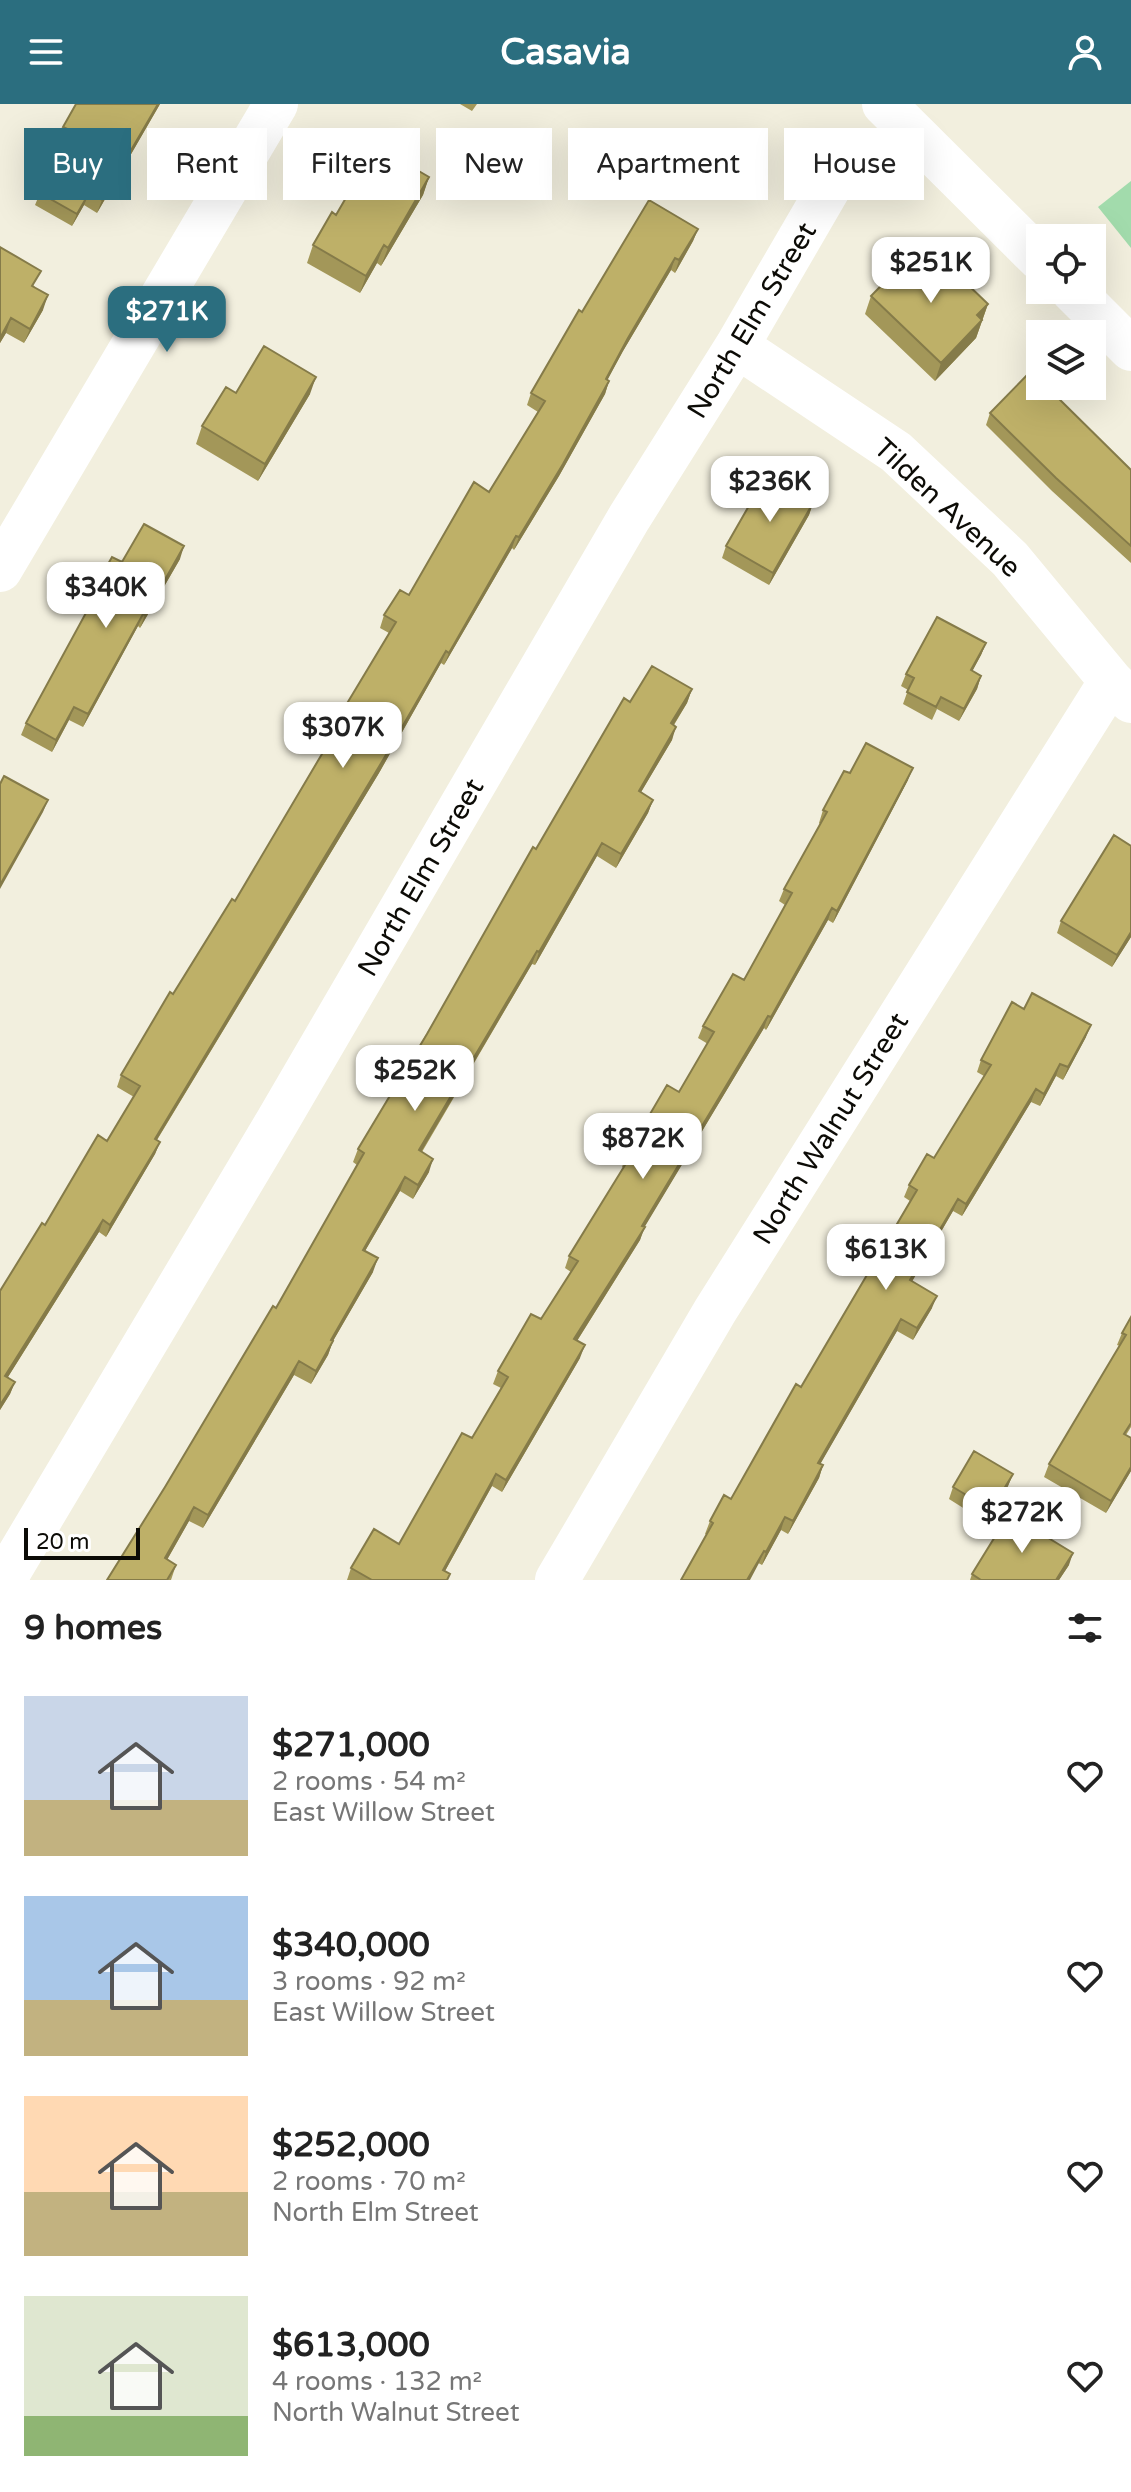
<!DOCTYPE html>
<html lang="en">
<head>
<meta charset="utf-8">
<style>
	body { margin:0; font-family:"Varela Round",sans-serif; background:#f6f6f6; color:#222; height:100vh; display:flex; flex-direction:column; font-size:30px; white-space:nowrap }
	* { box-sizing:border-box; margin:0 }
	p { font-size:26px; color:#767676 }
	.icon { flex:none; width:44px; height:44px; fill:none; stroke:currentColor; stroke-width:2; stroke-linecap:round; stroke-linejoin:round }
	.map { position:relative; height:1476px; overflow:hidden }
	.drawer { display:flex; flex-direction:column; background:#fff; flex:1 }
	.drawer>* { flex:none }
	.top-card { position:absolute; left:24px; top:24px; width:1084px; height:72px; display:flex; gap:16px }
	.buttons { position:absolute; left:1026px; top:120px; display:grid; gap:16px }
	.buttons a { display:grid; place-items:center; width:80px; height:80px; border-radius:0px; background:#fff; box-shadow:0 8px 32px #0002; font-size:40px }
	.scale { position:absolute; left:24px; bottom:20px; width:116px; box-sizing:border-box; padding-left:8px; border:4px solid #0c0b06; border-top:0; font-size:22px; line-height:28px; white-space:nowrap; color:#0c0b06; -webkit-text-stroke:6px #fff; paint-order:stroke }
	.price { position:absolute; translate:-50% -68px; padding:0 18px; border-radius:16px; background:#fff; color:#222; font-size:26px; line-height:52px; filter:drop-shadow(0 2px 4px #0008) }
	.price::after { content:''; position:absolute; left:50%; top:48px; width:24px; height:18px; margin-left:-12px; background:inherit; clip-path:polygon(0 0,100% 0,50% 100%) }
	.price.on { background:#2b6e7f; color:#fff }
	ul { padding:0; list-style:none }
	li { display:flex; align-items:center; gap:24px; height:200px; padding:0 24px }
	li span { display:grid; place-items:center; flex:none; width:224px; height:160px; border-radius:0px; color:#555 }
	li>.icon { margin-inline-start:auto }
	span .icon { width:96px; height:96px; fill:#fffc; stroke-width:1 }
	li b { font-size:34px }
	h2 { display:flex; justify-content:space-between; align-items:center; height:96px; padding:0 24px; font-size:34px }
	.chip { padding:0 28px; border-radius:0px; background:#fff; box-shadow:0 8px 32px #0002; font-size:28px; line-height:72px }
	.chip.on { background:#2b6e7f; color:#fff }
	header { display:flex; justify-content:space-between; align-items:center; height:104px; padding:0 24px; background:#2b6e7f; color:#fff; font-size:36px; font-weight:700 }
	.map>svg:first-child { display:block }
</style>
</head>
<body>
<header><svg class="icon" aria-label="menu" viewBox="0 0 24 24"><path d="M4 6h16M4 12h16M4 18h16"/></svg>Casavia<svg class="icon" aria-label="person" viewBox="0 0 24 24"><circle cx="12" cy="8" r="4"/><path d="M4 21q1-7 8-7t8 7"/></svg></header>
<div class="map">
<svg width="1131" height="1476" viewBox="0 0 1131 1476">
	<rect width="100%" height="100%" fill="#f2efde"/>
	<path fill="#a2dbac" d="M1131,77V144L1098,103Z"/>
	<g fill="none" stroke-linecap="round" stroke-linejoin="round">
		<path stroke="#fff" stroke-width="44" d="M884,0L1040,155
			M1072,186L1131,245
			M737,242L896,348L1010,455L1111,577L1131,597
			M0,466L276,0
			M4,1476L277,1018L629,414L737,242L837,70
			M557,1476L715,1207L1111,577"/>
	</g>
	<path fill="#a39759" d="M76,0H160L97,109L84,101L72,122L35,101L40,89L68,40L59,35L63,23Z
		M460,0H477L472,7Z
		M429,73L423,91L381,162L377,159L360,189L307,159L313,141L336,111Z
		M649,96L698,125L693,137L675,169L671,166L623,247L607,276L609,277L605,290L559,372L514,446L512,444L444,561L441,559L379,669L157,1036L160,1038L155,1050L106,1133L99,1128L8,1273L15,1278L10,1290L0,1306V1187L42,1119L45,1121L98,1031L107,1037L134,993L117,983L121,971L170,888L173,890L232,795L235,797L328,639L327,638L331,626L389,529L380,524L384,511L400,486L409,491L474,378L489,388L538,308L527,301L531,289L579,206L582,208Z
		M0,143L35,183L43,206L24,239L6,229L0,239Z
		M930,166L988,200L976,234L935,277L865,210L871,192Z
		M236,289L310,290L258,377L196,340L202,322Z
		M990,309L1131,366V459L1052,387L986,321Z
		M813,399L809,411L769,481L722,454L726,442Z
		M180,455L140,524L138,522L83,623L69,616L52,648L21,631L26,619L93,497L90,495L95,483L122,458Z
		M986,539L981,551L972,567L981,572L977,585L959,617L937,605L932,616L903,600L908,586L901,582L906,570Z
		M692,585L687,599L674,621L672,636L641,688L653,696L648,709L616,764L597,752L535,861L532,860L422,1048L429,1068L413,1095L400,1087L365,1147L373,1168L333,1237L328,1251L311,1280L294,1271L203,1424L189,1417L167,1456L176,1461L171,1476H107L276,1204L357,1061L353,1058L358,1045L536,745L630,598Z
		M850,669L908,676L833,819L828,816L766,926L764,924L644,1123L640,1136L577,1237L580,1254L502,1388L492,1382L445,1467L448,1476H347L351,1464L399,1440L472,1334L501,1284L493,1280L498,1267L541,1215L571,1168L565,1164L569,1152L624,1064L622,1063L626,1051L679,988L708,940L698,934L703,922L744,876L785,801L779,797L784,785L820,720L819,719L823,706Z
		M1061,817L1131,833L1112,863L1057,829Z
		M1024,905L1086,933L1063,976L1056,972L1040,1002L1031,998L962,1112L953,1107L912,1177L932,1204L913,1236L897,1227L820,1360L823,1361L819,1374L788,1430L781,1426L762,1461L705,1430L710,1417L731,1395L801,1283L910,1097L904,1093L909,1081L934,1054L984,972L977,968L981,956Z
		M1131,1213V1323L1126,1331L1131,1367L1106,1409L1044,1373L1049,1360L1120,1242L1117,1241L1122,1229Z
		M1013,1370L1008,1382L987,1419L949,1395L953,1383Z
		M1069,1461L1059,1476H970L972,1470Z"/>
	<path fill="#857b49" d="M158,0H160L97,109L102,96Z
		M429,73L423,91L381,162L388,144Z
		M89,89L84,101L72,122L77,110Z
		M698,125L693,137L675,169L679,156Z
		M384,141L377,159L360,189L366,172Z
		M675,154L671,166L623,247L601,288L606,275L628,234Z
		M48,191L43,206L24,239L30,225Z
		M988,200L976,234L935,277L941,259L977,211Z
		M11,214L6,229L0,239V234Z
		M316,273L310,290L258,377L265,360Z
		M609,277L605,290L559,372L514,446L519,433Z
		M813,399L809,411L769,481L773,469Z
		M516,432L512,444L444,561L449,549Z
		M184,442L180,455L140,524L145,511Z
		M143,510L138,522L83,623L88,610Z
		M986,539L981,551L966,579L971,566Z
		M446,547L441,559L379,669L150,1047L155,1035Z
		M981,572L977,585L959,617L964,605Z
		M692,585L687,599L666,633L671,619Z
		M74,603L69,616L52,648L56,636Z
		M676,623L672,636L634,700L639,687Z
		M913,664L908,676L833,819L837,807Z
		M48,696L43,708L0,785V781Z
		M653,696L648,709L616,764L621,750Z
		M602,739L597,752L535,861L539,848Z
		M832,804L828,816L766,926L771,913Z
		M1131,828V833L1112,863L1117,851Z
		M537,847L532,860L414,1060L419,1046Z
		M768,912L764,924L638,1134L642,1122Z
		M1091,921L1086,933L1063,976L1068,963Z
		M1060,960L1056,972L1040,1002L1044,990Z
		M1036,985L1031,998L962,1112L966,1100Z
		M160,1038L155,1050L106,1133L110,1121Z
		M433,1055L429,1068L413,1095L418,1081Z
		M405,1073L400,1087L358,1159L363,1146Z
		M958,1095L953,1107L906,1188L910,1176Z
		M103,1116L99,1128L1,1284L5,1272Z
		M645,1123L640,1136L570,1248L574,1235Z
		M378,1154L373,1168L326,1249L331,1236Z
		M937,1192L932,1204L913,1236L917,1224Z
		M901,1215L897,1227L814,1371L818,1359Z
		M333,1237L328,1251L311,1280L316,1267Z
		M585,1241L580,1254L502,1388L506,1376Z
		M299,1257L294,1271L203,1424L208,1411Z
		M15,1278L10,1290L0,1306V1301Z
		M823,1361L819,1374L788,1430L793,1417Z
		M1131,1363V1367L1106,1409L1111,1397Z
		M496,1370L492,1382L440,1476L443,1466Z
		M1013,1370L1008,1382L987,1419L991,1406Z
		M194,1403L189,1417L160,1468L165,1454Z
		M785,1413L781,1426L762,1461L766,1448Z
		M764,1447L759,1459L750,1476H747Z
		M1073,1449L1069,1461L1059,1476H1056Z"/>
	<path fill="#beb068" stroke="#857b49" stroke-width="2" d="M76,0H158L102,96L89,89L77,110L40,89L74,28L63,23Z
		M376,42L429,73L388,144L384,141L366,172L313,141L332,108L336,111Z
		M649,96L698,125L679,156L675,154L628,234L606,275L609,277L563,360L519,433L516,432L449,549L446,547L383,656L155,1035L160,1038L110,1121L103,1116L5,1272L15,1278L0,1301V1187L42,1119L45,1121L98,1031L107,1037L140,982L121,971L170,888L173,890L232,795L235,797L335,628L331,626L396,518L384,511L400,486L409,491L474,378L489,388L545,297L531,289L579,206L582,208Z
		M0,143L41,167L32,182L48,191L30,225L11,214L0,234Z
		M913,149L930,166L941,155L988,200L977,211L982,216L941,259L871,192Z
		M264,242L316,273L265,360L202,322L226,283L236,289Z
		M1031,267L1040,276V282H1046L1131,366V442L1056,374L990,309Z
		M766,372L813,399L773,469L726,442Z
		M144,420L184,442L145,511L143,510L88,610L74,603L56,636L26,619L99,485L95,483L112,453L122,458Z
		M937,513L986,539L971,566L981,572L964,605L941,593L936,603L907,588L914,574L906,570Z
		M652,562L692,585L671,619L676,623L639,687L653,696L621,750L602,739L539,848L537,847L419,1046L433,1055L418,1081L405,1073L363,1146L378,1154L331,1236L333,1237L316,1267L299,1257L208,1411L194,1403L165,1454L176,1461L167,1476H107L165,1383L273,1202L276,1204L364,1049L358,1045L427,930L533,743L536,745L624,594L630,598Z
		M866,639L913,664L837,807L832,804L771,913L768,912L642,1122L645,1123L574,1235L585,1241L506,1376L496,1370L443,1466L450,1470L447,1476H372L351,1464L374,1425L399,1440L462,1329L472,1334L508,1273L498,1267L531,1210L541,1215L578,1157L569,1152L630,1053L626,1051L667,981L679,988L714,928L703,922L733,870L744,876L792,789L784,785L827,708L823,706L844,667L850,669Z
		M4,672L48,696L0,781V680Z
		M1114,731L1131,742V828L1117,851L1061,817Z
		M1032,889L1091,921L1068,963L1060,960L1044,990L1036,985L966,1100L958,1095L910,1176L937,1192L917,1224L901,1215L818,1359L823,1361L793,1417L785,1413L766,1448L764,1447L747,1476H681L713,1419L710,1417L724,1391L731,1395L796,1280L801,1283L917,1086L909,1081L927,1050L934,1054L991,961L981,956L1012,898L1024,905Z
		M1131,1213V1319L1124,1330L1131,1334V1363L1111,1397L1049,1360L1126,1231L1122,1229Z
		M974,1347L1013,1370L991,1406L953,1383Z
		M1009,1410L1073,1449L1056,1476H981L972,1470Z"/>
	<g text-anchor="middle" stroke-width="6" stroke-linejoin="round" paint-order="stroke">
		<g font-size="28" fill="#0c0b06" stroke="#fff">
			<text transform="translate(751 216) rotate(-59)" y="10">North Elm Street</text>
			<text transform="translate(948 403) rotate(43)" y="10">Tilden Avenue</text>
			<text transform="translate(420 773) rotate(-60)" y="10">North Elm Street</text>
			<text transform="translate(830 1024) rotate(-58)" y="10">North Walnut Street</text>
		</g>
	</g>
</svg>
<div class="buttons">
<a><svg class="icon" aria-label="locate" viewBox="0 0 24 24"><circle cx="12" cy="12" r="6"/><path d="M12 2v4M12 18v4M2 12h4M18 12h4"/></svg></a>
<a><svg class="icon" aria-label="layers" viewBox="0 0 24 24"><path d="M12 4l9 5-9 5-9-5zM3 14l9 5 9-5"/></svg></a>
</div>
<div class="scale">20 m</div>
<b class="price" style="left:931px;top:201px">$251K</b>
<b class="price on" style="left:167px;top:250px">$271K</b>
<b class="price" style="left:770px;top:420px">$236K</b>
<b class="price" style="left:106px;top:526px">$340K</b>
<b class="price" style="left:343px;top:666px">$307K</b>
<b class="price" style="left:415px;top:1009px">$252K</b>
<b class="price" style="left:643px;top:1077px">$872K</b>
<b class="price" style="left:886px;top:1188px">$613K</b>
<b class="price" style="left:1022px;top:1451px">$272K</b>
<div class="top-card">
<a class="chip on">Buy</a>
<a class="chip">Rent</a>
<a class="chip">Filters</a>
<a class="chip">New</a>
<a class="chip">Apartment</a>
<a class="chip">House</a>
</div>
</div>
<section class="drawer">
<h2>9 homes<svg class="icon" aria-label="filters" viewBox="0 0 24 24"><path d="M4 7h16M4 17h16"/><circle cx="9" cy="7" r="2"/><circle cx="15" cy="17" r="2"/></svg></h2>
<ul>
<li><span style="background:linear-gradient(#c9d6e8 65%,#c2b280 0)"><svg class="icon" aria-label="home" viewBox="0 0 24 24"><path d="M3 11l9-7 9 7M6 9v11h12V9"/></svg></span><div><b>$271,000</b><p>2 rooms · 54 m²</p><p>East Willow Street</p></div><svg class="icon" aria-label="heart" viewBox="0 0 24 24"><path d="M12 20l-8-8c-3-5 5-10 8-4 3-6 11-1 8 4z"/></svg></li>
<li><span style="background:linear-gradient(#a9c7e8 65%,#c2b280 0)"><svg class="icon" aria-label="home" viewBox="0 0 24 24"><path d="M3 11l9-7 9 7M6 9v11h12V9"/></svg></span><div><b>$340,000</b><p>3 rooms · 92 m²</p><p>East Willow Street</p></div><svg class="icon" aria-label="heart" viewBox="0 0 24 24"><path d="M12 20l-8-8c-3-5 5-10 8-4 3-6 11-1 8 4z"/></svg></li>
<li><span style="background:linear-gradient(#ffd9b3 60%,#c2b280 0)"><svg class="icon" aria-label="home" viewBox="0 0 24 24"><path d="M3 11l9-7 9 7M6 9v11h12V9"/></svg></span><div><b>$252,000</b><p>2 rooms · 70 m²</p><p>North Elm Street</p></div><svg class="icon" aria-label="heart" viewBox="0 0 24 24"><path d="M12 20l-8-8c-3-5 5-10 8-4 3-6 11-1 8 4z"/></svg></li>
<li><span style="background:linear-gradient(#dfe7d0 75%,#8fb573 0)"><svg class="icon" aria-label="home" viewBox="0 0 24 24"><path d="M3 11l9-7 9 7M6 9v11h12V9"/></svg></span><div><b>$613,000</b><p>4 rooms · 132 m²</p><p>North Walnut Street</p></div><svg class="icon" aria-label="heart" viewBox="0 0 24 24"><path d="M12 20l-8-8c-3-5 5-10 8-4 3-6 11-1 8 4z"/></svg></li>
</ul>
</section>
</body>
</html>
